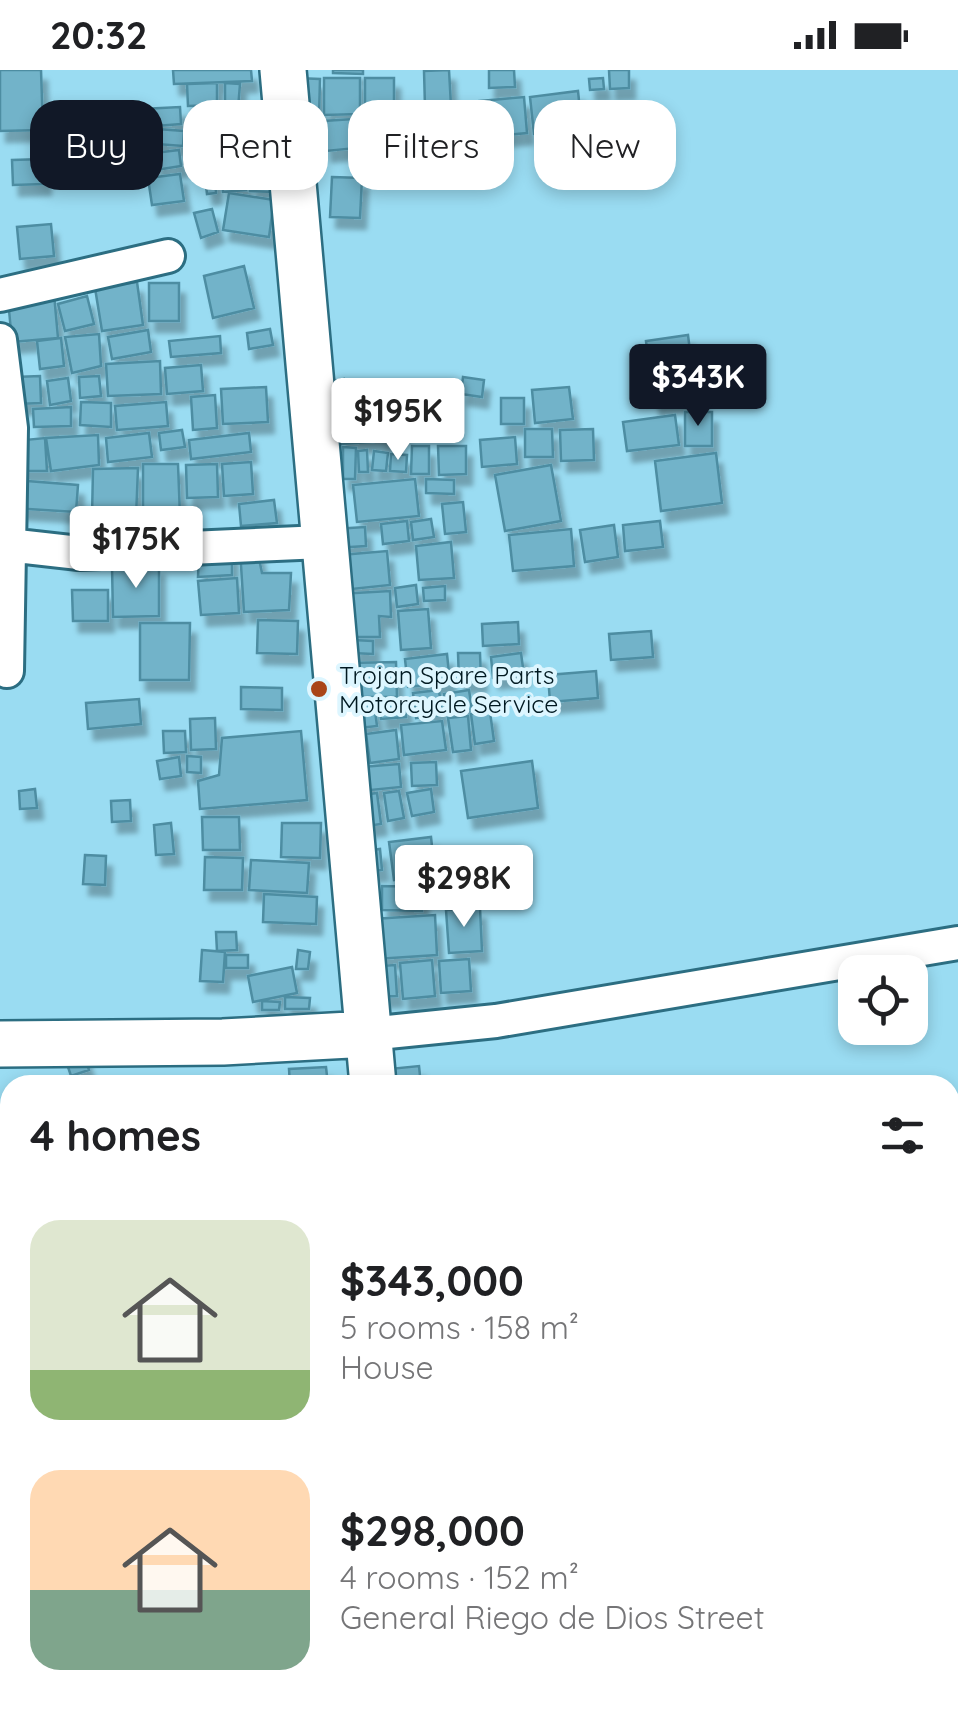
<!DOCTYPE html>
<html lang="en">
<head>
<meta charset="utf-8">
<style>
	body { margin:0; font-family:Quicksand,sans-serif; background:#f6f6f6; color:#202124; height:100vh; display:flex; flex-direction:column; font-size:38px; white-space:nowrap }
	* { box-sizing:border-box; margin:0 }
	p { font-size:32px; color:#757577 }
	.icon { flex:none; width:55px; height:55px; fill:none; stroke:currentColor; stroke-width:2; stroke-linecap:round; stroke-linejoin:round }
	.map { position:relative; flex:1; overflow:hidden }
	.panel { position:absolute; left:0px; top:1005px; width:960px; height:640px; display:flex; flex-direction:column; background:#fff; border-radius:30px 30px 0 0; box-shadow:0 5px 15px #0003 }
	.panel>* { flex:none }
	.banner { position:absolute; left:30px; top:30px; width:900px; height:90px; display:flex; gap:20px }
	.fabs { position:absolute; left:838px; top:885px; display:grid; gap:20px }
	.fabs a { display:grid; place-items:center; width:90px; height:90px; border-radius:20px; background:#fff; box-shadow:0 5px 15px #0003; font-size:50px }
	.price { position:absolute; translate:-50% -85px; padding:0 22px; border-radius:10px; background:#fff; color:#222; font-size:32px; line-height:65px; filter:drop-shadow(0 2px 5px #0008) }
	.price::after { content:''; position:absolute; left:50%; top:60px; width:30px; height:22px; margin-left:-15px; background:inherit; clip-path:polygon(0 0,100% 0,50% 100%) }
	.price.active { background:#111827; color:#fff }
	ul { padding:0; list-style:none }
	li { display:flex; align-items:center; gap:30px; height:250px; padding:0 30px }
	li span { display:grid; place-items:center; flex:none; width:280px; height:200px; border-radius:30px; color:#555 }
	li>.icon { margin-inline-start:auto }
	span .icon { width:120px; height:120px; fill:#fffc; stroke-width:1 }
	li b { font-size:42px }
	h2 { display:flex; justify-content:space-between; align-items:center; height:120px; padding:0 30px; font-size:42px }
	.pill { padding:0 35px; border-radius:30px; background:#fff; box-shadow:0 5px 15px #0003; font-size:35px; line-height:90px }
	.pill.active { background:#111827; color:#fff }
	.status { display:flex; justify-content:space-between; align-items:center; height:70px; padding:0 50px; background:#fff; direction:ltr }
	.status svg { height:28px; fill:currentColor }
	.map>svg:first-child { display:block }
</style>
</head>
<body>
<div class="status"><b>20:32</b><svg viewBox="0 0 49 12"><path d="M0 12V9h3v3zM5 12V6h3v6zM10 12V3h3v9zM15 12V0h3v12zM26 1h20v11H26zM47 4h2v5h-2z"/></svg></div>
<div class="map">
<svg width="958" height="1645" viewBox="0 0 958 1645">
	<defs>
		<filter id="shadow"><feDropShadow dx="6" dy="11" stdDeviation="2.5" flood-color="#0004"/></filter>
	</defs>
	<rect width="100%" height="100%" fill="#9adcf2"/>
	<path fill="#da8cbe" d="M958,1410V1474L950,1476V1411Z"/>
	<path fill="#72b3c9" stroke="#4d8da2" stroke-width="2.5" filter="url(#shadow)" d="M0,0H41L43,60L0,61Z
		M173,0H251L252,11L174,14Z
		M333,0H363V4L333,3Z
		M449,0L451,36L425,37L424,1Z
		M489,0H514L515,17L489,18Z
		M609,0H629V18L610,19Z
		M296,8L320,9L319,46H295Z
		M324,8H360V44L324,45Z
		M365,8H394V43H365Z
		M603,8L604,19L590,20L589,9Z
		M217,13V35L188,36L187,14Z
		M225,13L240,14L238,39H225Z
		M578,21L582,59L534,64L530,27Z
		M524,27L527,63L462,69L459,33Z
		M55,35H95V66L55,65Z
		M180,37L181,54L143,57L142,39Z
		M243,43L245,60L222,62L221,46Z
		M107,45L127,46L125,75L105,74Z
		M215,46L217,69L199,71L197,47Z
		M390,46L394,84L364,87L360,49Z
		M440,47L447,89L407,96L401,54Z
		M354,49L357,78L326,81L323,51Z
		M316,51L318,80L296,82L294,53Z
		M144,58L184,61L183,76L143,73Z
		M271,72V95L213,97V73Z
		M185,78L208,80L207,95L184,94Z
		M179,80L181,96L156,100L154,83Z
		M44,89L45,114L13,115L12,90Z
		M244,99L246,120L223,122L221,101Z
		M250,100H271L272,122L250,121Z
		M180,104L184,131L152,135L148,108Z
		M215,105L216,123L207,124L205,106Z
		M332,107L362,108L360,148L330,147Z
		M229,123L274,130L269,167L223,160Z
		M212,139L218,162L201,168L194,143Z
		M51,154L54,186L20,189L17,157Z
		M244,196L254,238L213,248L204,206Z
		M137,212L143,255L102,261L95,218Z
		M149,213H179V251H149Z
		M54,224L58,268L12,272L8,229Z
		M87,226L94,254L65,261L58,234Z
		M270,259L273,275L249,279L247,263Z
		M148,260L151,282L112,289L108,267Z
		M99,264L101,296L72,303L65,267Z
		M688,265L696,329L654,335L646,271Z
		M220,266L221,283L171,287L169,271Z
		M61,268L64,296L40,299L37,271Z
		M160,291L161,324L108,326L106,294Z
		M201,295L203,321L167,324L165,298Z
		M40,306L41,333L16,334L15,307Z
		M99,306L101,326L80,328L79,307Z
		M463,307L484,310L482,327L461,324Z
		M68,308L71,331L50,335L47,311Z
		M344,309L347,321L316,329L313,316Z
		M379,314L380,343H357L356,315Z
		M266,317L268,352L223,354L221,319Z
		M569,317L573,349L535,353L532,320Z
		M215,325L217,358L193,360L191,327Z
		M501,328H524V354H501Z
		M81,332L111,333V357L80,355Z
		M166,332L168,356L117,360L115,336Z
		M348,332L351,345L337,348L335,334Z
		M71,337V356L34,357L33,339Z
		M685,342H712V376H685Z
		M675,345L679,375L627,381L623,352Z
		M383,347L385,371L341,374L339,351Z
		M525,359H552L553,387H525Z
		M593,359L594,390L561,391L560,360Z
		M182,360L185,377L161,380L159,363Z
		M149,363L152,387L108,392L106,368Z
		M249,363L251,382L191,389L189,370Z
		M98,365L99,395L51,401L46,368Z
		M515,367L517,394L482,397L480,370Z
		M45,368L47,401H17L14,371Z
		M412,376H429V404H411Z
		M438,376H466V404L439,405Z
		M343,377L356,378L355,409H343Z
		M367,380L368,402H359L358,381Z
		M374,381L388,383L386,401L372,400Z
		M716,383L722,433L661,441L655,391Z
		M391,384L407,385L406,402L390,401Z
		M251,392L253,424L224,426L222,394Z
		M143,394H178L180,446L143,447Z
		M217,394L218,427L187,428L186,395Z
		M551,395L561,451L505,461L495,405Z
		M138,398L136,448L92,447L93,399Z
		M415,409L419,446L357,452L353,415Z
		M426,409L454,410V424L426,423Z
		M14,410L78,415L76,442L12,438Z
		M274,430L277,453L241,456L239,434Z
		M463,432L466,462L445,464L442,434Z
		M431,449L434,467L413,470L411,452Z
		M407,451L409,471L383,474L381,454Z
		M660,451L663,477L625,481L623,455Z
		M174,453V467L142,468L141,454Z
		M614,455L618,487L585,492L580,460Z
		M365,457L366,476L335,478L334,459Z
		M571,459L574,496L513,501L509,465Z
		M451,472L454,508L419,510L416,476Z
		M257,479L262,503H291L289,540L244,542L240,480Z
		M232,480V505L198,507L199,482Z
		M387,481L390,515L333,521L329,486Z
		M159,495V546L113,547L112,496Z
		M237,508L239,543L201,545L198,511Z
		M416,515L418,534L397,537L395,518Z
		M445,516V530L424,531L423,518Z
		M72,520H108V551H73Z
		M390,521L391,547L379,546L380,567H352L338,524Z
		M428,539L431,578L401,580L398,541Z
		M258,550L298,551L297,584L257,583Z
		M518,552L519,574L483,576L482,554Z
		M140,553H190L189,610H140Z
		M651,561L653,587L611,590L609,564Z
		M353,570L373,571V584L352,583Z
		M458,583H480L481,611L459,612Z
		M521,583L524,605L493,608L491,587Z
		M447,584L450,613L408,617L405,589Z
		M396,592L397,627H351L350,593Z
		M596,601L598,628L550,632L548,605Z
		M241,617L282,618V640L241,639Z
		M439,620L442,645L416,648L413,623Z
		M469,620L472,640L447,644L444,624Z
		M139,629L141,654L88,659L86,633Z
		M405,629L406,647L381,649L379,631Z
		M374,633L377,656L342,660L340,636Z
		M490,642L494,671L475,674L471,644Z
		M468,646L471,680L453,682L448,648Z
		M215,648L216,679L191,680L190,649Z
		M442,651L446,680L404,685L401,655Z
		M396,660L399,689L370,693L366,664Z
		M163,661H185L186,682L164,683Z
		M301,661L307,730L200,739L198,711L219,705L222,668Z
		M187,686L201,687V703L187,702Z
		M179,687L181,706L160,709L157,691Z
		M532,691L538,738L468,748L461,701Z
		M436,692L437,715L412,716L411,693Z
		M399,694L401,717L351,722L349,698Z
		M35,719L37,738L20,739L19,721Z
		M431,719L434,742L412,746L407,723Z
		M399,721L404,748L388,751L384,723Z
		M377,723L381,754L352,758L347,727Z
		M130,730L131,751L112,752L111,731Z
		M202,747H239L240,780H203Z
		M171,753L174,784L156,785L154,755Z
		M282,753H321L320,788L281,787Z
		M431,767L435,804L394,810L389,772Z
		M380,779L382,800L358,803L356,782Z
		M85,785L106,786L105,815L83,814Z
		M205,787L243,788L242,820H204Z
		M251,790L309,793L307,823L249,820Z
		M382,816L423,817L422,841L382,840Z
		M264,824L317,827L316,854L263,852Z
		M480,838L482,881L449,883L446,840Z
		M435,845L437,885L376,889L373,849Z
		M216,862H236L237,880L217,881Z
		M202,880L225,882L223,912L200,911Z
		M298,880L310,882L308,899H296Z
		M226,885H248V898H226Z
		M469,889L471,921L441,923L439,891Z
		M432,890L435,926L403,929L400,893Z
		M395,895L397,926L370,927L368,897Z
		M292,897L297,923L253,932L248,906Z
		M285,927L310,928L309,939H285Z
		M262,931L280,932L279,940H262Z
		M84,985L89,1000L71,1006L66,991Z
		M419,996L421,1015H381L379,1000Z
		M326,997L328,1015H290L289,999Z
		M274,1008L275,1015H238Z
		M950,1528L957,1562L950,1563Z
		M459,1635H512L513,1645H461Z
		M519,1635H543L544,1645H521Z
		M646,1638V1645H576V1640Z"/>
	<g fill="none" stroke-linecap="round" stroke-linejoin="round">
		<defs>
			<path id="lane" d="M950,1295L958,1293
				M950,1469L958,1468"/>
			<path id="street" d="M0,225L168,186
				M0,270L11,358L7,601
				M8,475L79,483L322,472
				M368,964L496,951L958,873"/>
			<path id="secondary" d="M283,0L373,1015
				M0,974L223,972L368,964
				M439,1635L440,1645"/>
		</defs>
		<use href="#lane" stroke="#2c6e82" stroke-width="20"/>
		<use href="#street" stroke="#2c6e82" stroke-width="38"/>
		<use href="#secondary" stroke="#2c6e82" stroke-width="50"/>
		<use href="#lane" stroke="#fff" stroke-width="15"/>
		<use href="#street" stroke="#fff" stroke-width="32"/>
		<use href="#secondary" stroke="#fff" stroke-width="45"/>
	</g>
	<circle fill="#aa4518" stroke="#ddf6ff" stroke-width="4" cx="319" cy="619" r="10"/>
	<g text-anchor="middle" stroke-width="8" stroke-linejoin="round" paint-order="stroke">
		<g font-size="25" fill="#001921" stroke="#ddf6ff" text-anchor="start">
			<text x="339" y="614">Trojan Spare Parts<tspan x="339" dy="29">Motorcycle Service</tspan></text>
		</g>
	</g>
</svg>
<div class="fabs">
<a><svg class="icon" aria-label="locate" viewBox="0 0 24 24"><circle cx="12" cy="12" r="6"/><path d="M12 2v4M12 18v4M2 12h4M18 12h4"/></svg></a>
</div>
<b class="price active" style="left:698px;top:359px">$343K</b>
<b class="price" style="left:398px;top:393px">$195K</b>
<b class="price" style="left:136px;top:521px">$175K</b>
<b class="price" style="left:464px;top:860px">$298K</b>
<div class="banner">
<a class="pill active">Buy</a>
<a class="pill">Rent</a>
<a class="pill">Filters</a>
<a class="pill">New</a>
</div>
<section class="panel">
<h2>4 homes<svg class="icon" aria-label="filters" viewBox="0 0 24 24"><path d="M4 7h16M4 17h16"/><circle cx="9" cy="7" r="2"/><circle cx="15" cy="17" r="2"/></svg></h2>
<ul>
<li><span style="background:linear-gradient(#dfe7d0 75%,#8fb573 0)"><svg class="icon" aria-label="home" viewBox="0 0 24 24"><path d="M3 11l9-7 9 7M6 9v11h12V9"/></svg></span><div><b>$343,000</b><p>5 rooms · 158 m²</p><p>House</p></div></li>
<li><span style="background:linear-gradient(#ffd9b3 60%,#7fa58c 0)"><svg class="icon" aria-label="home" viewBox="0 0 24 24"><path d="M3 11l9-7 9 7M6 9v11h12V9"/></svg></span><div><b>$298,000</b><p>4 rooms · 152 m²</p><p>General Riego de Dios Street</p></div></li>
</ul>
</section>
</div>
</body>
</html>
